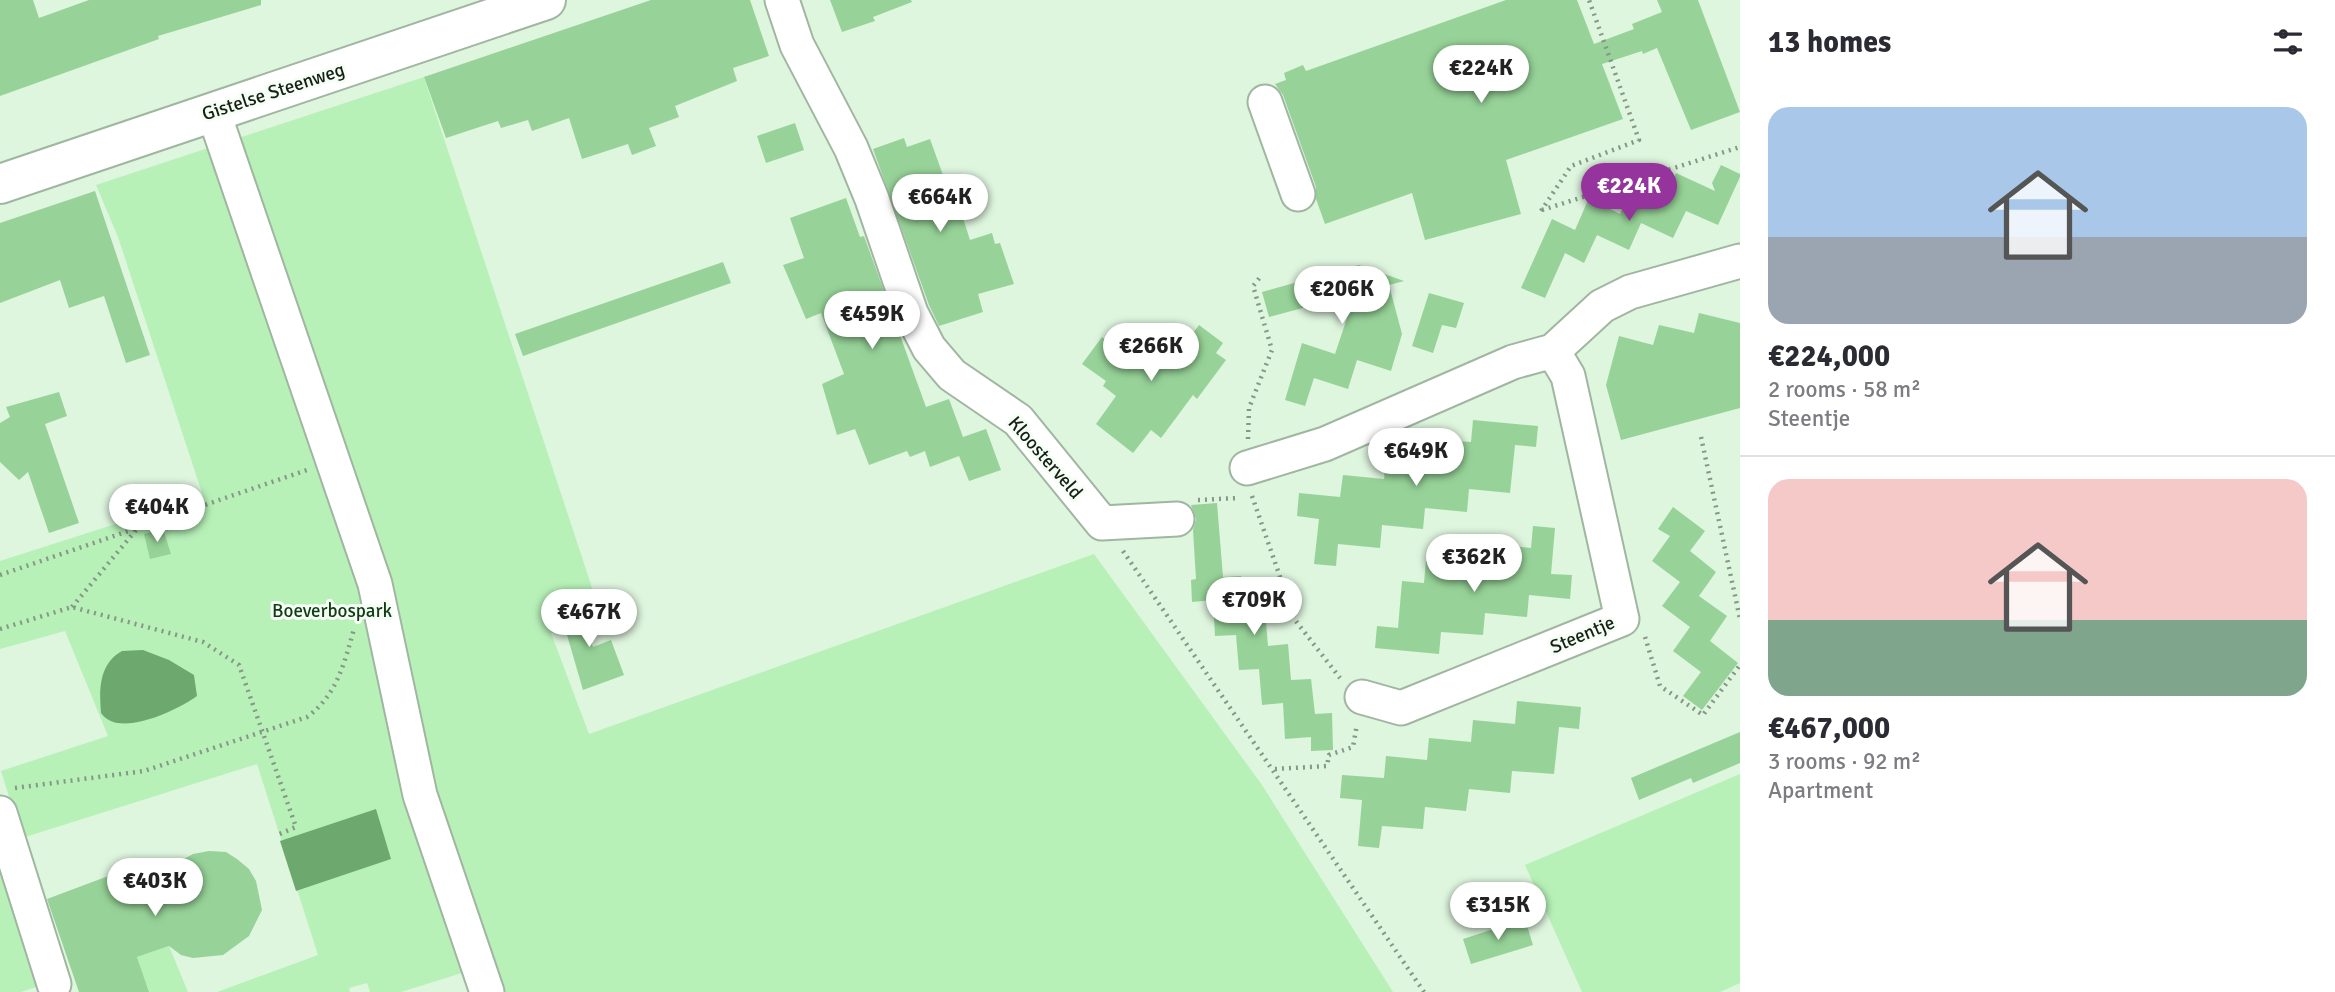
<!DOCTYPE html>
<html lang="en">
<head>
<meta charset="utf-8">
<style>
	body { margin:0; font-family:Signika,sans-serif; background:#f7f7f7; color:#2b2b33; height:100vh; display:flex; flex-direction:column; font-size:26px; white-space:nowrap }
	* { box-sizing:border-box; margin:0 }
	p { font-size:23px; color:#7c7c81 }
	.icon { flex:none; width:38px; height:38px; fill:none; stroke:currentColor; stroke-width:2; stroke-linecap:round; stroke-linejoin:round }
	.map { position:relative; flex:1; overflow:hidden }
	.details { display:flex; flex-direction:column; background:#fff; width:595px }
	.details>* { flex:none }
	.price { position:absolute; translate:-50% -60px; padding:0 16px; border-radius:24px; background:#fff; color:#222; font-size:23px; line-height:46px; filter:drop-shadow(0 2px 4px #0008) }
	.price::after { content:''; position:absolute; left:50%; top:42px; width:21px; height:16px; margin-left:-10px; background:inherit; clip-path:polygon(0 0,100% 0,50% 100%) }
	.price.selected { background:#95349c; color:#fff }
	ul { padding:0; list-style:none }
	li { display:grid; align-content:center; gap:14px; height:371px; padding:0 28px }
	li+li { border-top:2px solid #e1e1e2 }
	li span { display:grid; place-items:center; height:217px; border-radius:21px; color:#555 }
	li>.icon { margin-inline-start:auto }
	span .icon { width:126px; height:126px; fill:#fffc; stroke-width:1 }
	li b { font-size:30px }
	h2 { display:flex; justify-content:space-between; align-items:center; height:84px; padding:0 28px; font-size:30px }
	main { display:flex; flex:1; min-height:0 }
	.map>svg:first-child { display:block }
</style>
</head>
<body>
<main>
<div class="map">
<svg width="1740" height="992" viewBox="0 0 1740 992">
	<rect width="100%" height="100%" fill="#def5de"/>
	<path fill="#b7f1b8" d="M430,75L424,78L602,618L551,633L589,734L1094,554L1262,785L1393,992H472L465,972L401,992H370L367,983L349,988L350,992H217L318,955L257,764L22,838L1,771L108,736L65,631L0,649V561L203,496L118,237L96,185Z
		M1740,774V983L1720,992H1582L1525,865Z
		M0,832L45,984L21,992H0Z
		M169,946L188,992H149L137,957Z"/>
	<path fill="#6da86f" d="M143,650L169,660L194,675L197,696C178,710 118,739 101,713C99,689 99,664 122,651Z
		M376,809L391,859L296,891L280,841Z"/>
	<path fill="#97d398" d="M0,0H33L39,18L89,0H261V5L158,36L159,39L0,96Z
		M651,0H750L769,56L733,68L737,81L675,106L679,117L649,128L656,146L632,155L628,144L582,159L569,118L532,131L528,120L501,128L498,121L446,138L424,77Z
		M830,0H911L912,2L873,17L875,21L842,32Z
		M1506,0H1577L1594,44L1634,29L1632,24L1662,12L1657,0H1698L1740,112L1691,130L1657,48L1643,54L1642,51L1602,64L1623,119L1506,160L1521,214L1425,240L1412,193L1325,224L1316,199V187L1283,95L1275,84L1286,80L1284,73L1303,65L1306,71Z
		M795,123L804,150L766,163L757,136Z
		M904,138L907,147L930,139L948,189L953,187L970,240L992,233L995,244L1000,243L1014,284L978,294L983,312L939,326L929,305L873,149Z
		M1721,165L1740,174V177L1718,225L1686,211L1673,238L1641,223L1629,250L1597,235L1584,263L1565,253L1545,298L1521,288L1552,219L1575,230L1589,198L1620,214L1633,186L1664,200L1676,173L1715,191L1712,183Z
		M95,191L150,355L126,363L104,296L69,308L60,280L0,303V223Z
		M846,198L860,237L864,236L926,407L949,399L963,437L986,429L1001,470L969,481L959,456L930,467L925,451L910,457L907,451L869,465L855,429L837,435L822,384L844,374L821,313L806,319L783,265L804,258L790,218Z
		M723,262L731,283L523,356L515,334Z
		M1359,265L1404,281L1389,285L1402,334L1391,371L1357,360L1348,389L1314,378L1305,406L1285,400L1302,343L1335,354L1355,294L1269,317L1262,292Z
		M1429,293L1464,303L1456,328L1442,325L1433,353L1412,346Z
		M1699,313L1740,323V408L1621,440L1606,385L1619,336L1653,345L1659,325L1694,333Z
		M1199,325L1223,343L1216,353L1226,360L1197,399L1193,395L1161,438L1151,430L1133,453L1096,424L1116,396L1103,386L1106,381L1082,364L1102,337L1109,343L1119,330L1148,352L1155,343L1175,358Z
		M59,392L67,416L45,424L79,523L49,533L28,472L19,480L0,462V423L10,417L6,407Z
		M1473,420L1538,426L1536,447L1515,445L1510,493L1469,489L1467,512L1425,508L1423,529L1382,525L1380,548L1338,544L1336,566L1314,564L1319,519L1297,516L1299,493L1340,497L1343,475L1384,479L1386,457L1427,461L1430,439L1471,442Z
		M1217,503L1223,577L1241,576L1245,611L1265,610L1268,646L1288,644L1291,680L1311,679L1315,714L1332,713L1333,750L1311,751V737L1285,739L1283,703L1262,705L1259,669L1239,670L1236,635L1215,636L1213,600L1192,602L1191,580L1196,579L1193,530L1196,519L1191,505Z
		M1673,507L1705,531L1690,551L1716,572L1699,596L1727,616L1710,641L1738,663L1702,710L1683,696L1701,672L1673,651L1690,627L1662,606L1680,582L1652,561L1670,536L1658,529Z
		M1533,526L1555,528L1551,574L1572,575L1570,599L1529,595L1527,617L1485,613L1483,635L1441,632L1439,654L1375,648L1377,626L1398,628L1402,581L1424,583L1426,561L1488,566L1490,544L1531,548Z
		M163,529L171,554L150,559L144,534Z
		M576,598L593,647L611,640L624,675L583,690L558,604Z
		M1517,701L1581,707L1579,729L1559,727L1554,774L1512,771L1510,793L1469,789L1466,811L1425,807L1423,829L1382,826L1379,848L1358,846L1362,800L1340,798L1342,775L1384,778L1386,756L1427,760L1429,738L1471,742L1473,720L1515,724Z
		M1740,732V763L1693,783L1691,778L1639,800L1631,778Z
		M209,851L226,852L237,859L249,869L256,881L262,910L249,936L223,955L193,958L181,955L169,946L137,957L149,992H79L47,899L119,872L171,866L193,854Z
		M1525,919L1533,945L1471,964L1463,939Z"/>
	<g fill="none" stroke-linecap="round" stroke-linejoin="round">
		<defs>
			<path id="minor" d="M782,0L797,45L851,148L872,199L911,313L929,348L952,375L1018,420L1102,523L1177,519
				M1265,102L1298,194
				M213,111L375,584L420,795L487,992
				M1247,468L1325,444L1513,362L1553,351L1602,306L1630,292L1740,261
				M1362,697L1401,708L1622,619L1568,376L1553,351
				M0,813L54,984"/>
			<path id="major" d="M0,184L546,0"/>
		</defs>
		<use href="#minor" stroke="#a0b6a0" stroke-width="37"/>
		<use href="#major" stroke="#a0b6a0" stroke-width="42"/>
		<path stroke="#879787" stroke-width="4.5" stroke-dasharray="2 5" stroke-linecap="butt" d="M1542,210L1740,147
			M1541,211L1571,166L1639,140L1589,0
			M1701,437L1740,619
			M1248,439L1249,408L1272,350L1253,286L1262,275
			M1252,496L1295,620L1340,678
			M1198,500L1238,498
			M1123,551L1424,992
			M0,575L307,470
			M72,607L136,530
			M0,629L72,607L203,642L239,665L296,827L277,835
			M1645,637L1660,686L1703,715L1740,665
			M1275,769L1327,766L1329,755L1353,747L1357,724
			M15,788L144,771L307,717C337,695 344,664 354,629"/>
		<use href="#minor" stroke="#fff" stroke-width="33"/>
		<use href="#major" stroke="#fff" stroke-width="38"/>
	</g>
	<g text-anchor="middle" stroke-width="6" stroke-linejoin="round" paint-order="stroke">
		<g font-size="19" fill="#161e16" stroke="#f5fef5">
			<text transform="translate(273 91) rotate(-18)" y="7">Gistelse Steenweg</text>
			<text transform="translate(1046 457) rotate(49)" y="7">Kloosterveld</text>
			<text transform="translate(1582 634) rotate(-23)" y="7">Steentje</text>
		</g>
		<g font-size="19" fill="#103b15" stroke="#f5fef5">
			<text x="332" y="617">Boeverbospark</text>
		</g>
	</g>
</svg>
<b class="price" style="left:1481px;top:105px">€224K</b>
<b class="price selected" style="left:1629px;top:223px">€224K</b>
<b class="price" style="left:940px;top:234px">€664K</b>
<b class="price" style="left:1342px;top:326px">€206K</b>
<b class="price" style="left:872px;top:351px">€459K</b>
<b class="price" style="left:1151px;top:383px">€266K</b>
<b class="price" style="left:1416px;top:488px">€649K</b>
<b class="price" style="left:157px;top:544px">€404K</b>
<b class="price" style="left:1474px;top:594px">€362K</b>
<b class="price" style="left:1254px;top:637px">€709K</b>
<b class="price" style="left:589px;top:649px">€467K</b>
<b class="price" style="left:155px;top:918px">€403K</b>
<b class="price" style="left:1498px;top:942px">€315K</b>
</div>
<section class="details">
<h2>13 homes<svg class="icon" aria-label="filters" viewBox="0 0 24 24"><path d="M4 7h16M4 17h16"/><circle cx="9" cy="7" r="2"/><circle cx="15" cy="17" r="2"/></svg></h2>
<ul>
<li><span style="background:linear-gradient(#a9c7e8 60%,#9aa5b1 0)"><svg class="icon" aria-label="home" viewBox="0 0 24 24"><path d="M3 11l9-7 9 7M6 9v11h12V9"/></svg></span><div><b>€224,000</b><p>2 rooms · 58 m²</p><p>Steentje</p></div></li>
<li><span style="background:linear-gradient(#f6c9c9 65%,#7fa58c 0)"><svg class="icon" aria-label="home" viewBox="0 0 24 24"><path d="M3 11l9-7 9 7M6 9v11h12V9"/></svg></span><div><b>€467,000</b><p>3 rooms · 92 m²</p><p>Apartment</p></div></li>
</ul>
</section>
</main>
</body>
</html>
